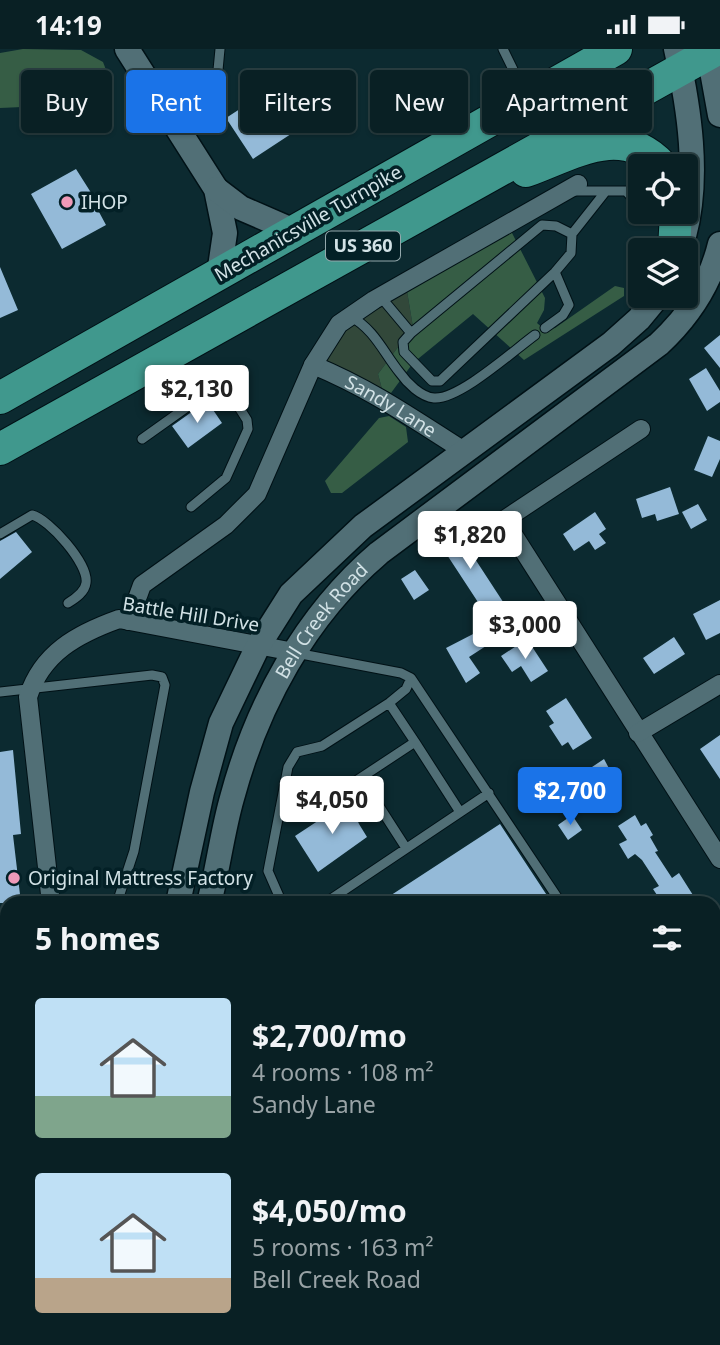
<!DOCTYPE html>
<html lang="en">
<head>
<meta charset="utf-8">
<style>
	body { margin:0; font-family:"Noto Sans",sans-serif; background:#12282c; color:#f1f3f6; height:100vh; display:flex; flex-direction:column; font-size:26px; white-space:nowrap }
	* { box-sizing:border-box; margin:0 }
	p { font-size:23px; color:#99a3a6 }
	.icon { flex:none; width:38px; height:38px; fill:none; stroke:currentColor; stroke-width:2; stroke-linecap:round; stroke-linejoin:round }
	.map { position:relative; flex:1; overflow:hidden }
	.panel { position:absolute; left:0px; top:847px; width:721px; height:450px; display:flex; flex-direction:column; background:#092024; border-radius:21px 21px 0 0; box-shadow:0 2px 5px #0004,0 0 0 2px #293e41 }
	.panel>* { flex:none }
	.hud { position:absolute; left:21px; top:21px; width:679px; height:63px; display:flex; gap:14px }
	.tools { position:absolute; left:628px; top:105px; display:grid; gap:14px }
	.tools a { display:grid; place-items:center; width:70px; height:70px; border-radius:7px; background:#092024; box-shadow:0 2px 5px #0004,0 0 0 2px #293e41; font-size:35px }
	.price { position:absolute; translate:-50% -60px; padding:0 16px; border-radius:7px; background:#fff; color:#222; font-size:23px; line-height:46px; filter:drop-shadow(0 2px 4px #0008) }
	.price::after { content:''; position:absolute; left:50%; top:42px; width:21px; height:16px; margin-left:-10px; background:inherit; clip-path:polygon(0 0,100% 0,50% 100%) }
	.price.active { background:#1a73e8; color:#fff }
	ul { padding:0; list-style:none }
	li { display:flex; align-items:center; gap:21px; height:175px; padding:0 35px }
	li span { display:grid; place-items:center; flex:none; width:196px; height:140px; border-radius:7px; color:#555 }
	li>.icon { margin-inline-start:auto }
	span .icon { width:84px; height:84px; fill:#fffc; stroke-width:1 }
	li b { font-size:30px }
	h2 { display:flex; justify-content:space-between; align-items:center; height:84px; padding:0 35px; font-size:30px }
	.chip { padding:0 24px; border-radius:7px; background:#092024; box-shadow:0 2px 5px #0004,0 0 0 2px #293e41; font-size:24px; line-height:63px }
	.chip.active { background:#1a73e8; color:#fff }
	.status { display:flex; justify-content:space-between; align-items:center; height:49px; padding:0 35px; background:#092024; direction:ltr }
	.status svg { height:19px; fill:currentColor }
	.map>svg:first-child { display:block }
</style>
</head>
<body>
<div class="status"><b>14:19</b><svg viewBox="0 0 49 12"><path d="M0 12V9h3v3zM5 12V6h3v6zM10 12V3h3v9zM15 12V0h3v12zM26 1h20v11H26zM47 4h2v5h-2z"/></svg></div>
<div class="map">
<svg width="720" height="1296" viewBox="0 0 720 1296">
	<rect width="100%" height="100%" fill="#0c2a30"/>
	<path fill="#32483a" d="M407,242L413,278L378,325L382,340L329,314L326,309L344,280Z"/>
	<path fill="#365d45" d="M23,0L81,1L103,13L111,34L99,50L67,56L0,59V4Z
		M511,182L545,249L544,261L537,274L545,281L555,279L615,237L624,239V247L524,311L473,265L413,314L391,344L382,340L378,325L413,278L407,242Z
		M389,367L406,378L408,393L342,444H331L325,432L379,369Z"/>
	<path fill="#94bad8" d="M303,19L329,60L253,110L226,69Z
		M76,120L102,161L99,163L106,176L62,200L31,145Z
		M0,218L18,261L0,269Z
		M720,286V319L704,299Z
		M706,319L720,342V353L707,362L689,330Z
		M207,352L222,374L188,399L172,377Z
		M708,387L720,392V410L712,428L694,421Z
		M670,438L679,465L657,472L655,465L642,469L636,450Z
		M698,455L707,471L691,480L682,463Z
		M595,463L606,480L599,485L606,494L595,501L589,492L574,502L563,485Z
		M449,470L509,562L491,573L432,483Z
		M16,483L32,503L0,530V492Z
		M415,521L429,541L414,551L401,530Z
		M720,551V584L706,591L693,565Z
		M477,583L486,597L469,608L480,624L466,634L446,599Z
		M674,588L685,605L654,625L643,609Z
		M527,590L548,622L531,633L521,617L512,623L501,607Z
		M566,649L592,689L573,701L568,693L562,697L549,677L554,674L546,662Z
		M720,686V730L700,700Z
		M13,701L21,785L13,786L21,854H0V703Z
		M604,710L621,742L602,754L586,722Z
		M351,750L360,763L355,766L359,775L367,788L318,823L295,787Z
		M572,766L582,781L568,791L558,776Z
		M635,766L641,777L646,774L653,786L650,788L658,802L655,803L672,829L679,824L698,854H670L666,849L661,852L653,840L659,837L642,811L635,805L628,810L619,795L627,791L618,777Z
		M500,775L552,854H379Z"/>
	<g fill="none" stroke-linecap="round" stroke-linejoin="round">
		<defs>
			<path id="lane" d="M503,0L525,45
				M218,21L220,0
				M571,142H626L635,152L633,165
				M572,185L556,177L542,176L411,284L403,293L404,303L432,332H440L555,223L571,204L572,185L606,142
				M380,247L411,284
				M350,267C375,281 383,303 400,324C407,334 421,348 434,349C459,351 513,302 535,286
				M545,279L563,266L569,256L555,223
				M142,390L208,343L217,340L230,344L247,371L248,380L226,429L191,458
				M0,485L32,466C49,470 89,515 86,534C85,543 76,549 68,554
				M296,604L401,624L411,629L561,854
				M0,643L152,626L162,628L165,636L134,802L117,854
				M389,654L415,693
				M361,729L406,799
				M280,759L302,762L315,759L415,693L460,763
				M282,854L268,822L288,718L297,703L322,697L389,654L406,640L411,629
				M325,854L489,744
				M0,949L7,948
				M0,1008H7
				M0,1104L7,1103
				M714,1171L720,1180
				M52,1290L54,1296
				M296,1290L317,1296
				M635,1290L639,1296
				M223,1296L234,1290
				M256,1296L275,1290
				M391,1296L400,1290"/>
			<g id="street">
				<path id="s1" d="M313,316C371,340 412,369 464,402"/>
				<path d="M641,380L504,471L720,810"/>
				<path d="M129,572L142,536L226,476L257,445L313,316L339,275L374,251L578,135"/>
				<path d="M638,684L720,635"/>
				<path d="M51,854L28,648C42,604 77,585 119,570L294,603"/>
			</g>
			<g id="secondary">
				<path d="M127,0L216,140L225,184L219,225"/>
				<path d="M676,0C689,58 700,128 684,187"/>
				<path d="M708,0L720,66"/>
				<path d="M216,140L241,159L294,182"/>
				<path d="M178,854L202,743L221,674L258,597L291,545L363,477L611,295L639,270L658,247"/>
				<path id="s2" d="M209,854C218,820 222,784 232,749C257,656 305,567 379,504L659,295C689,267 710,236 720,195"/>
				<path d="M131,1290L135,1296"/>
				<path d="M165,1290L169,1296"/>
			</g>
			<path id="highway" d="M526,122C573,105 622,73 662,117
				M674,201L676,163
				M0,349L616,0
				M0,400L717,0"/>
		</defs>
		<use href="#lane" stroke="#001116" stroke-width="11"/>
		<use href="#street" stroke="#001116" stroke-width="20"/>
		<use href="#secondary" stroke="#001116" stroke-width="27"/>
		<use href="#highway" stroke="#001116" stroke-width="34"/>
		<use href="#lane" stroke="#516f76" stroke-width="9"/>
		<use href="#street" stroke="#516f76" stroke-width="18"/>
		<use href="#secondary" stroke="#516f76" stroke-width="24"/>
		<use href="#highway" stroke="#40988d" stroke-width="32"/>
	</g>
	<g fill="#ef9ab8" stroke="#032026" stroke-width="2.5">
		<circle cx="67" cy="153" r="7"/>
		<circle cx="14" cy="829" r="7"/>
	</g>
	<g text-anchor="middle" stroke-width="7" stroke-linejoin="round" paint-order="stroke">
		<rect fill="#032026" stroke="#94a8ac" stroke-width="2" x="326" y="182.5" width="74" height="29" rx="5"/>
		<g font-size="18" font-weight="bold" fill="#d2e2e6">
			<text x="363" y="203">US 360</text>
		</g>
		<g font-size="19" fill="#d2e2e6" stroke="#032026" text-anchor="start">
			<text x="81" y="160">IHOP</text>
			<text x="28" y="836">Original Mattress Factory</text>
		</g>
		<g font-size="19" fill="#d2e2e6" stroke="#032026">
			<text transform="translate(308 174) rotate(-30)" y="7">Mechanicsville Turnpike</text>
			<text dy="7" stroke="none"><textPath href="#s1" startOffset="88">Sandy Lane</textPath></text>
			<text transform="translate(191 565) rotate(9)" y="7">Battle Hill Drive</text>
			<text dy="7" stroke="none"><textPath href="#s2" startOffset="308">Bell Creek Road</textPath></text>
		</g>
	</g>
</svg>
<div class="tools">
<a><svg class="icon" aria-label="locate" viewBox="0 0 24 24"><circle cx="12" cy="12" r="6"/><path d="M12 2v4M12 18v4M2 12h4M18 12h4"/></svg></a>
<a><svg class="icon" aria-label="layers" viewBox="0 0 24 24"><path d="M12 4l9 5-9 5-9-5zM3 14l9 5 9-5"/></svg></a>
</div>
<b class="price" style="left:197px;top:376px">$2,130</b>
<b class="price" style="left:470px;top:522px">$1,820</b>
<b class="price" style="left:525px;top:612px">$3,000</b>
<b class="price active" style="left:570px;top:778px">$2,700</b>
<b class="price" style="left:332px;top:787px">$4,050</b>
<div class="hud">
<a class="chip">Buy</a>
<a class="chip active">Rent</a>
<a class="chip">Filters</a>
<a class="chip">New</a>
<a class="chip">Apartment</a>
</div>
<section class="panel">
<h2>5 homes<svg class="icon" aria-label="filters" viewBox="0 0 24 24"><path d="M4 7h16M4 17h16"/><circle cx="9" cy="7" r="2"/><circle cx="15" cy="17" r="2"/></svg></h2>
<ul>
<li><span style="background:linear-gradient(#bfe0f5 70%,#7fa58c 0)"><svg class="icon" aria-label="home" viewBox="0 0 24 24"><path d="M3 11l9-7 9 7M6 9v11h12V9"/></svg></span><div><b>$2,700/mo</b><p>4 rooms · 108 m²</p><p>Sandy Lane</p></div></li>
<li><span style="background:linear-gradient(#bfe0f5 75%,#b9a48a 0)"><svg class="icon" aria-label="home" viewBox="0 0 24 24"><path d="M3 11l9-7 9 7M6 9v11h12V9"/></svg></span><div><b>$4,050/mo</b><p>5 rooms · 163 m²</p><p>Bell Creek Road</p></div></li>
</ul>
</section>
</div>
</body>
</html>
